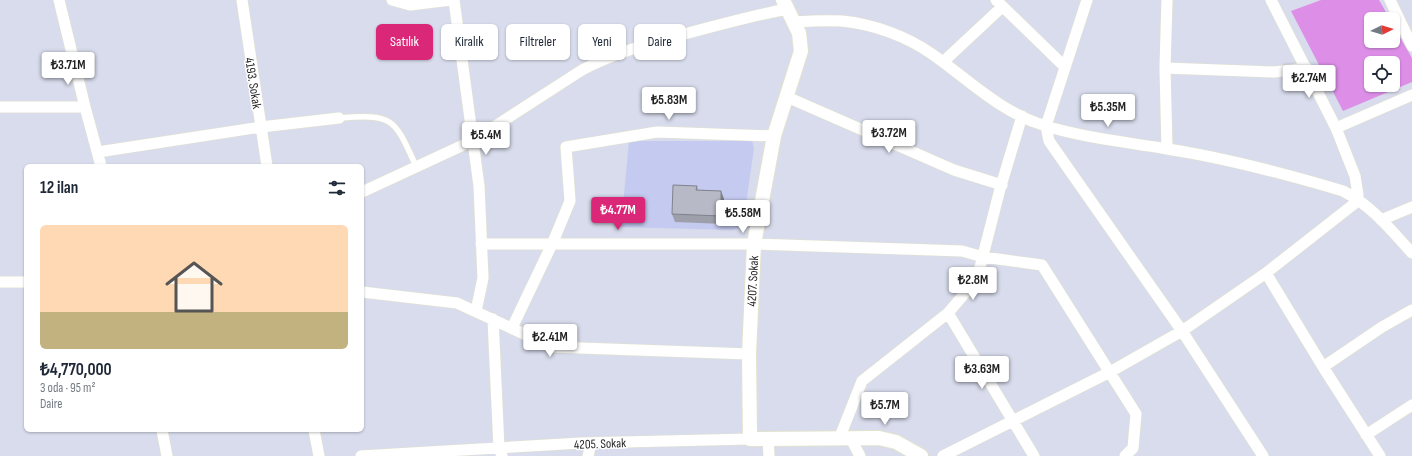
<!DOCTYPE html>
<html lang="tr">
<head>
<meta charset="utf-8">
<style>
	body { margin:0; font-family:"Sofia Sans Condensed",sans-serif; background:#f6f6f7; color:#1f2937; height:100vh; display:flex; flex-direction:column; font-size:15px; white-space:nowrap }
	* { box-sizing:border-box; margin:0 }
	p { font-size:13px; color:#747a83 }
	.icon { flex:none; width:22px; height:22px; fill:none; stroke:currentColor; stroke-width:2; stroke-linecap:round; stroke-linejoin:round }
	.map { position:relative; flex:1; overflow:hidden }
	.panel { position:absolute; left:24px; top:164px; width:340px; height:268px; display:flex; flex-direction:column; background:#fff; border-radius:6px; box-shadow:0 1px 3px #0004 }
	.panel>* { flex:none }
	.banner { position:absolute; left:376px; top:24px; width:380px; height:36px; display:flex; gap:8px }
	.needle { width:26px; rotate:85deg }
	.tools { position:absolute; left:1364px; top:12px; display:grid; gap:8px }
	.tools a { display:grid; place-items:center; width:36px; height:36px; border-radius:6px; background:#fff; box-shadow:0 1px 3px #0004; font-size:20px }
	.price { position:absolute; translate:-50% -34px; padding:0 9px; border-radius:4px; background:#fff; color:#222; font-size:13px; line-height:26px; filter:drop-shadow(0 1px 2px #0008) }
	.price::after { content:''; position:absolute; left:50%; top:24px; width:12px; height:9px; margin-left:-6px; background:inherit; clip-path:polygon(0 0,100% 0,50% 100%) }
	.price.active { background:#db2777; color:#fff }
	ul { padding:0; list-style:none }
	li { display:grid; align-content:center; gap:8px; height:212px; padding:0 16px }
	li span { display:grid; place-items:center; height:124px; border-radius:6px; color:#555 }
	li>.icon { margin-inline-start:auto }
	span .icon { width:72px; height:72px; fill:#fffc; stroke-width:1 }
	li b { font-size:17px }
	h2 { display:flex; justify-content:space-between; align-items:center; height:48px; padding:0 16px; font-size:17px }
	.pill { padding:0 14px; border-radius:6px; background:#fff; box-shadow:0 1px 3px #0004; font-size:14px; line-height:36px }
	.pill.active { background:#db2777; color:#fff }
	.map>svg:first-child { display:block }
</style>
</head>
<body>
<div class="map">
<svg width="1412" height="456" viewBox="0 0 1412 456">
	<rect width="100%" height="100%" fill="#d8dcec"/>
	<path fill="#c5caf0" d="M629,141H752L754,148L743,225L733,230L621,227Z"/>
	<path fill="#dd8fe8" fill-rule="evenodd" d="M1321,0H1379L1390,19H1371V41H1393V25L1412,58V82L1343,111L1291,11ZM1371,63H1393V85H1371Z"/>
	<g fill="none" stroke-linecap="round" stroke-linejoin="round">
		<defs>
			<path id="service" d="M339,118C394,114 394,118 416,166"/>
			<path id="minor" d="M59,0L85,107L101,166
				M242,0L267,166
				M392,0L410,5L451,0
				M454,0L479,186L483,278L476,311
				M996,0L1065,67
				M1087,0L1046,126L1049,141L1182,331L1263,456
				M1167,0L1165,68L1167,149
				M1390,0L1412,46
				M794,22C809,21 826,20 842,21C873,24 906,36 932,54C969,80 1001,113 1046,126C1085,138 1127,142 1167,149C1226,158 1286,174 1343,191C1371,205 1391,230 1412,253
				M943,62L1002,7
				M1165,68L1274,72L1307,68
				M787,97L954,170L1002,185
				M0,107H85
				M1336,128L1412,95
				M98,152L261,127L339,118
				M362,192L472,141L582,70C612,54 644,45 677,36C714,26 750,16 787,9
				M1381,220L1412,207
				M481,244H754L962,251L983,257L1042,265L1136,414L1133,448L1125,456
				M1266,273L1323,367L1380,456
				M0,282H26
				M362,292L457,303L552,347L749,354
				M948,313L1034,456
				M493,319L499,448L502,456
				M512,328L553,242L570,201L566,147L657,132L774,136
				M1323,367L1382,327L1412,310
				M162,430L167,456
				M314,430L319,456
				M1366,435L1412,405
				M768,439L769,456
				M839,439L862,381L948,313L977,279L1000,189L1022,116
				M851,439L860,456
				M361,456L581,443L750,439
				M588,456L591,443
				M943,456L1110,372L1182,331L1266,273L1354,204L1358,195L1355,176L1336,128L1271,0"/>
			<path id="tertiary" d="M783,0L799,33L801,51L774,136L754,244L749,354L750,439L879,438L896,442L921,456"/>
		</defs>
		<use href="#service" stroke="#e2e3cd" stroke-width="7"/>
		<use href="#minor" stroke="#e2e3cd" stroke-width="12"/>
		<use href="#tertiary" stroke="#e2e3cd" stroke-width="16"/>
		<use href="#service" stroke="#fff" stroke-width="5.5"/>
		<use href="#minor" stroke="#fff" stroke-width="11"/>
		<use href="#tertiary" stroke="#fff" stroke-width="14"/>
	</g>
	<path fill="#9da0aa" d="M697,186L698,190L721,191L724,199V224L675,222L672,214Z"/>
	<path fill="#80828b" d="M721,191L724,199V224L721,216Z"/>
	<path fill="#b7bac6" stroke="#80828b" d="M673,185L697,186L696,190L721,191V216L672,214Z"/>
	<g text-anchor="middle" stroke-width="3" stroke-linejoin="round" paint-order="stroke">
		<g font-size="13" fill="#282828" stroke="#fff">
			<text transform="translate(254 83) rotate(81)" y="5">4193. Sokak</text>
			<text transform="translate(752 281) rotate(-87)" y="5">4207. Sokak</text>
			<text transform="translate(600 443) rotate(-2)" y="5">4205. Sokak</text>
		</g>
	</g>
</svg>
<div class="tools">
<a><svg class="needle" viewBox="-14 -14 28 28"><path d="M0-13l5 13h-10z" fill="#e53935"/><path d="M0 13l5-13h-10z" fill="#747a83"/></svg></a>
<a><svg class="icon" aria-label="locate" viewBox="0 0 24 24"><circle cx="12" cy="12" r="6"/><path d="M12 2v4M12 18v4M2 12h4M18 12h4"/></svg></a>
</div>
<b class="price" style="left:68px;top:86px">₺3.71M</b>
<b class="price" style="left:1309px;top:99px">₺2.74M</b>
<b class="price" style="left:669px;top:121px">₺5.83M</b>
<b class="price" style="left:1108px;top:128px">₺5.35M</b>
<b class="price" style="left:889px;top:154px">₺3.72M</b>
<b class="price" style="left:486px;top:156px">₺5.4M</b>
<b class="price active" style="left:618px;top:231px">₺4.77M</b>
<b class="price" style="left:743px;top:234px">₺5.58M</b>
<b class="price" style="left:973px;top:301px">₺2.8M</b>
<b class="price" style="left:550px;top:358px">₺2.41M</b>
<b class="price" style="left:982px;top:390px">₺3.63M</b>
<b class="price" style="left:885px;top:426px">₺5.7M</b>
<div class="banner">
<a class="pill active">Satılık</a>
<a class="pill">Kiralık</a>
<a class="pill">Filtreler</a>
<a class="pill">Yeni</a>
<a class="pill">Daire</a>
</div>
<section class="panel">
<h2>12 ilan<svg class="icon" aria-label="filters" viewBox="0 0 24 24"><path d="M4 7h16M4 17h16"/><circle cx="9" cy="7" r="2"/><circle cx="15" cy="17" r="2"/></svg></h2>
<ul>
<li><span style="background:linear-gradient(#ffd9b3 70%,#c2b280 0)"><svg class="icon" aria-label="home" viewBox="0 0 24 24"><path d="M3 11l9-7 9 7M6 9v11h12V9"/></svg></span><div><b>₺4,770,000</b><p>3 oda · 95 m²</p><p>Daire</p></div></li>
</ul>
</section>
</div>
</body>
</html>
